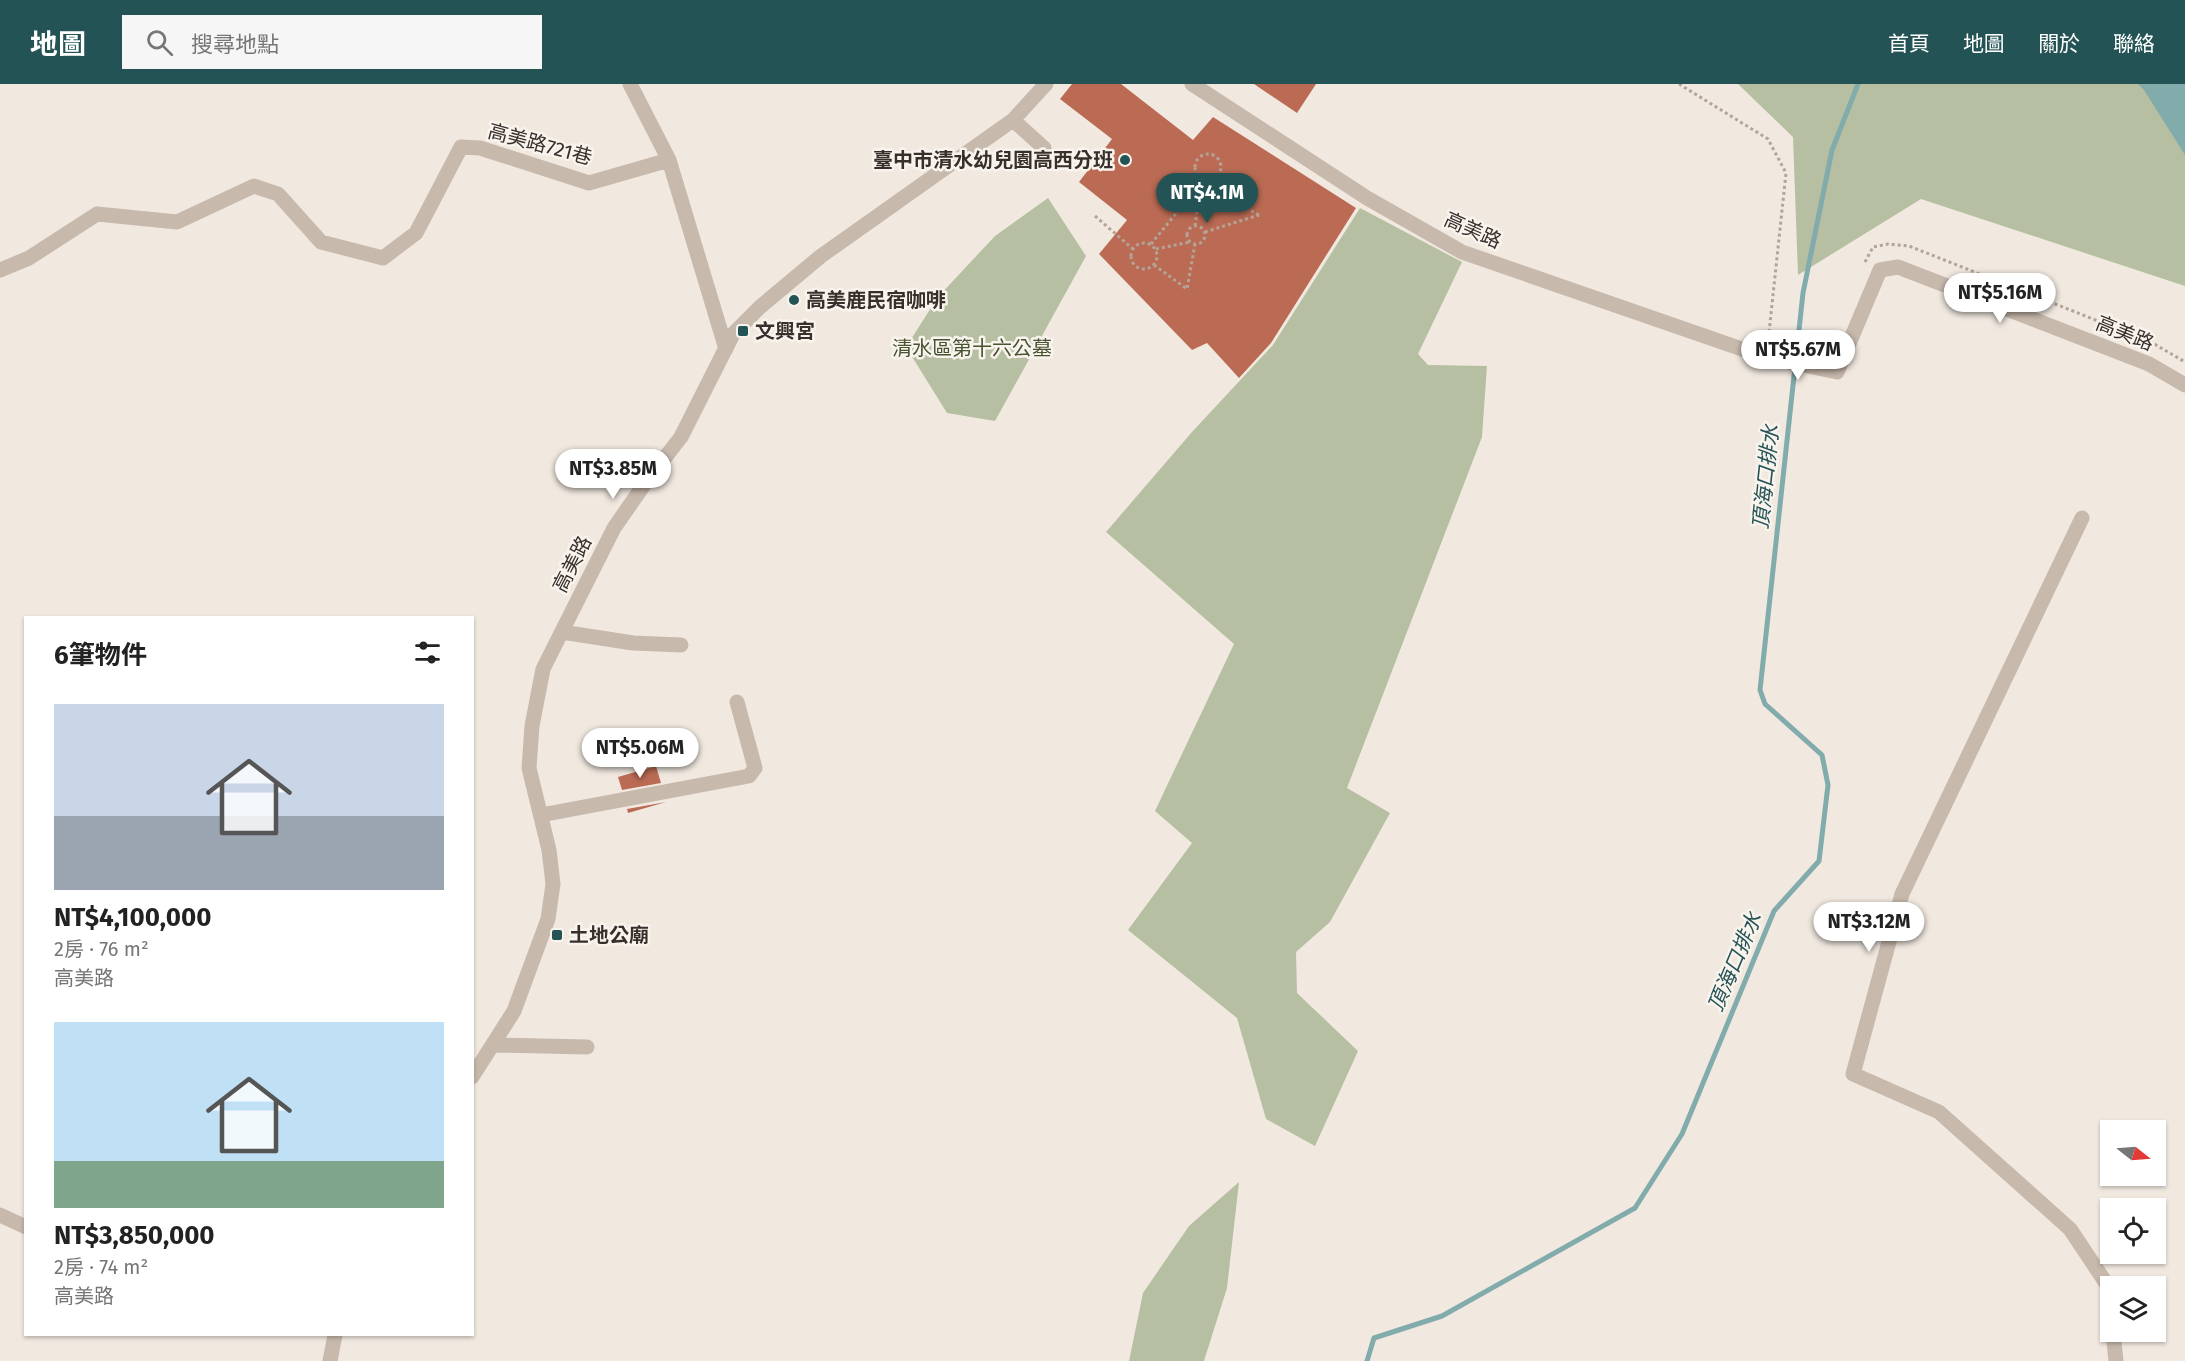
<!DOCTYPE html>
<html lang="zh-TW">
<head>
<meta charset="utf-8">
<style>
	body { margin:0; font-family:"Fira Sans","Noto Sans TC",sans-serif; background:#f6f6f6; color:#222; height:100vh; display:flex; flex-direction:column; font-size:22px; white-space:nowrap }
	* { box-sizing:border-box; margin:0 }
	p { font-size:20px; color:#767676 }
	.icon { flex:none; width:33px; height:33px; fill:none; stroke:currentColor; stroke-width:2; stroke-linecap:round; stroke-linejoin:round }
	.map { position:relative; flex:1; overflow:hidden }
	.drawer { position:absolute; left:24px; top:532px; width:450px; height:720px; display:flex; flex-direction:column; background:#fff; border-radius:0px; box-shadow:0 2px 4px #0004 }
	.drawer>* { flex:none }
	.needle { width:39px; rotate:107deg }
	.controls { position:absolute; left:2100px; top:1036px; display:grid; gap:12px }
	.controls a { display:grid; place-items:center; width:66px; height:66px; border-radius:0px; background:#fff; box-shadow:0 2px 4px #0004; font-size:30px }
	.price { position:absolute; translate:-50% -51px; padding:0 14px; border-radius:21px; background:#fff; color:#222; font-size:20px; line-height:39px; filter:drop-shadow(0 2px 3px #0008) }
	.price::after { content:''; position:absolute; left:50%; top:36px; width:18px; height:14px; margin-left:-9px; background:inherit; clip-path:polygon(0 0,100% 0,50% 100%) }
	.price.selected { background:#245355; color:#fff }
	ul { padding:0; list-style:none }
	li { display:grid; align-content:center; gap:12px; height:318px; padding:0 30px }
	li span { display:grid; place-items:center; height:186px; border-radius:0px; color:#555 }
	li>.icon { margin-inline-start:auto }
	span .icon { width:108px; height:108px; fill:#fffc; stroke-width:1 }
	li b { font-size:26px }
	h2 { display:flex; justify-content:space-between; align-items:center; height:72px; padding:0 30px; font-size:26px }
	header { display:flex; align-items:center; gap:36px; box-sizing:border-box; height:84px; padding:0 30px; background:#245355; color:#fff }
	header strong { font-size:28px }
	nav { display:flex; gap:33px; margin-inline-start:auto; font-size:21px }
	.search { width:420px; height:54px; background:#f6f6f6; display:flex; align-items:center; gap:15px; box-sizing:border-box; padding:0 21px; border-radius:0px; color:#767676; font-size:22px }
	.map>svg:first-child { display:block }
</style>
</head>
<body>
<header>
<strong>地圖</strong>
<div class="search"><svg class="icon" aria-label="search" viewBox="0 0 24 24"><circle cx="10" cy="10" r="6"/><path d="M15 15l6 6"/></svg>搜尋地點</div>
<nav><a>首頁</a><a>地圖</a><a>關於</a><a>聯絡</a></nav>
</header>
<div class="map">
<svg width="2185" height="1277" viewBox="0 0 2185 1277">
	<rect width="100%" height="100%" fill="#f1e9e0"/>
	<path fill="#b6bfa1" d="M1738,0H2185V202L1921,115L1798,191L1793,53Z
		M1048,114L1086,172L995,337L947,329L906,263L938,213L995,152Z
		M1360,124L1462,178L1418,270L1428,281L1487,282L1482,353L1347,704L1390,729L1330,838L1296,868L1297,909L1358,967L1315,1062L1266,1035L1237,934L1128,846L1192,759L1155,727L1234,560L1106,448L1192,348L1273,261Z
		M1239,1098L1227,1204L1204,1277H1129L1143,1209L1189,1142Z"/>
	<path fill="#82abac" d="M2138,0H2185V71L2144,6Z"/>
	<g fill="none" stroke-linecap="round" stroke-linejoin="round">
		<path stroke="#82abac" stroke-width="5" d="M1367,1277L1374,1254L1442,1232L1635,1124L1682,1050L1774,827L1819,777L1828,701L1822,671L1765,620L1760,606L1803,209L1832,66L1858,0"/>
	</g>
	<path fill="#bb6b54" d="M1072,0H1121L1193,56L1213,33L1356,124L1271,259L1239,294L1207,259L1192,266L1099,170L1127,136L1079,98L1112,55L1060,15Z
		M1254,0H1316L1297,29Z
		M656,682L661,699L622,706L618,693Z
		M666,718L628,729L627,725Z"/>
	<g fill="none" stroke-linecap="round" stroke-linejoin="round">
		<path stroke="#b4a397" stroke-width="3" stroke-dasharray="3 3" stroke-linecap="butt" d="M1679,0L1768,55L1786,89L1768,258
			M1195 83a13 13 0 1 1 26 0a13 13 0 1 1-26 0Z
			M1095,132L1133,165
			M1187 151a9 9 0 1 1 18 0a9 9 0 1 1-18 0Z
			M1195,142L1201,98L1259,131
			M1205,148L1259,131
			M1131 172a13 13 0 1 1 26 0a13 13 0 1 1-26 0Z
			M1151,160L1201,99
			M1156,165L1190,158
			M1865,178L1873,163L1888,160L1909,162L2151,258L2185,278
			M1154,181L1187,205L1195,160"/>
		<path stroke="#c8b9ad" stroke-width="15" d="M630,0L669,76
			M1192,0L1367,114L1462,168L1765,273L1837,288L1880,186L1898,183L2149,280L2185,301
			M1013,36L1044,64
			M0,186L29,174L97,130L177,138L254,102L278,110L321,158L383,174L416,149L461,63L480,64L589,99L669,76L726,265
			M2082,434L1902,810L1853,990L1939,1028L2070,1145L2108,1202L2110,1223
			M562,548L633,559L681,561
			M541,731L749,692L755,684L737,618
			M493,961L587,963
			M472,993L514,927L548,835L553,800L549,766L529,684L532,642L543,585L614,444L646,398L681,353L733,250L760,223L821,172L1013,36L1046,0
			M0,1131L26,1143
			M2113,1248L2116,1277
			M330,1277L335,1251"/>
	</g>
	<g fill="#245355" stroke="#f9f3ed" stroke-width="2">
		<circle cx="1125" cy="76" r="6"/>
		<circle cx="794" cy="216" r="6"/>
		<rect x="737" y="241" width="12" height="12" rx="3"/>
		<rect x="551" y="845" width="12" height="12" rx="3"/>
	</g>
	<g text-anchor="middle" stroke-width="5" stroke-linejoin="round" paint-order="stroke">
		<g font-size="20" fill="#372f2b" stroke="#f9f3ed">
			<text transform="translate(540 60) rotate(15)" y="7">高美路721巷</text>
			<text transform="translate(1473 146) rotate(24)" y="7">高美路</text>
			<text transform="translate(2125 249) rotate(22)" y="7">高美路</text>
			<text transform="translate(572 480) rotate(-63)" y="7">高美路</text>
		</g>
		<g font-size="20" font-weight="bold" fill="#372f2b" stroke="#f9f3ed" text-anchor="start">
			<text x="1113" y="83" text-anchor="end">臺中市清水幼兒園高西分班</text>
			<text x="806" y="223">高美鹿民宿咖啡</text>
			<text x="755" y="254">文興宮</text>
			<text x="569" y="858">土地公廟</text>
		</g>
		<g font-size="20" fill="#485331" stroke="#f9f3ed">
			<text x="972" y="271">清水區第十六公墓</text>
		</g>
		<g font-size="21" font-style="italic" fill="#245355" stroke="#f9f3ed">
			<text transform="translate(1766 393) rotate(-84)" y="7">頂海口排水</text>
			<text transform="translate(1735 878) rotate(-67)" y="7">頂海口排水</text>
		</g>
	</g>
</svg>
<div class="controls">
<a><svg class="needle" viewBox="-14 -14 28 28"><path d="M0-13l5 13h-10z" fill="#e53935"/><path d="M0 13l5-13h-10z" fill="#767676"/></svg></a>
<a><svg class="icon" aria-label="locate" viewBox="0 0 24 24"><circle cx="12" cy="12" r="6"/><path d="M12 2v4M12 18v4M2 12h4M18 12h4"/></svg></a>
<a><svg class="icon" aria-label="layers" viewBox="0 0 24 24"><path d="M12 4l9 5-9 5-9-5zM3 14l9 5 9-5"/></svg></a>
</div>
<b class="price selected" style="left:1207px;top:140px">NT$4.1M</b>
<b class="price" style="left:2000px;top:240px">NT$5.16M</b>
<b class="price" style="left:1798px;top:297px">NT$5.67M</b>
<b class="price" style="left:613px;top:416px">NT$3.85M</b>
<b class="price" style="left:640px;top:695px">NT$5.06M</b>
<b class="price" style="left:1869px;top:869px">NT$3.12M</b>
<section class="drawer">
<h2>6筆物件<svg class="icon" aria-label="filters" viewBox="0 0 24 24"><path d="M4 7h16M4 17h16"/><circle cx="9" cy="7" r="2"/><circle cx="15" cy="17" r="2"/></svg></h2>
<ul>
<li><span style="background:linear-gradient(#c9d6e8 60%,#9aa5b1 0)"><svg class="icon" aria-label="home" viewBox="0 0 24 24"><path d="M3 11l9-7 9 7M6 9v11h12V9"/></svg></span><div><b>NT$4,100,000</b><p>2房 · 76 m²</p><p>高美路</p></div></li>
<li><span style="background:linear-gradient(#bfe0f5 75%,#7fa58c 0)"><svg class="icon" aria-label="home" viewBox="0 0 24 24"><path d="M3 11l9-7 9 7M6 9v11h12V9"/></svg></span><div><b>NT$3,850,000</b><p>2房 · 74 m²</p><p>高美路</p></div></li>
</ul>
</section>
</div>
</body>
</html>
